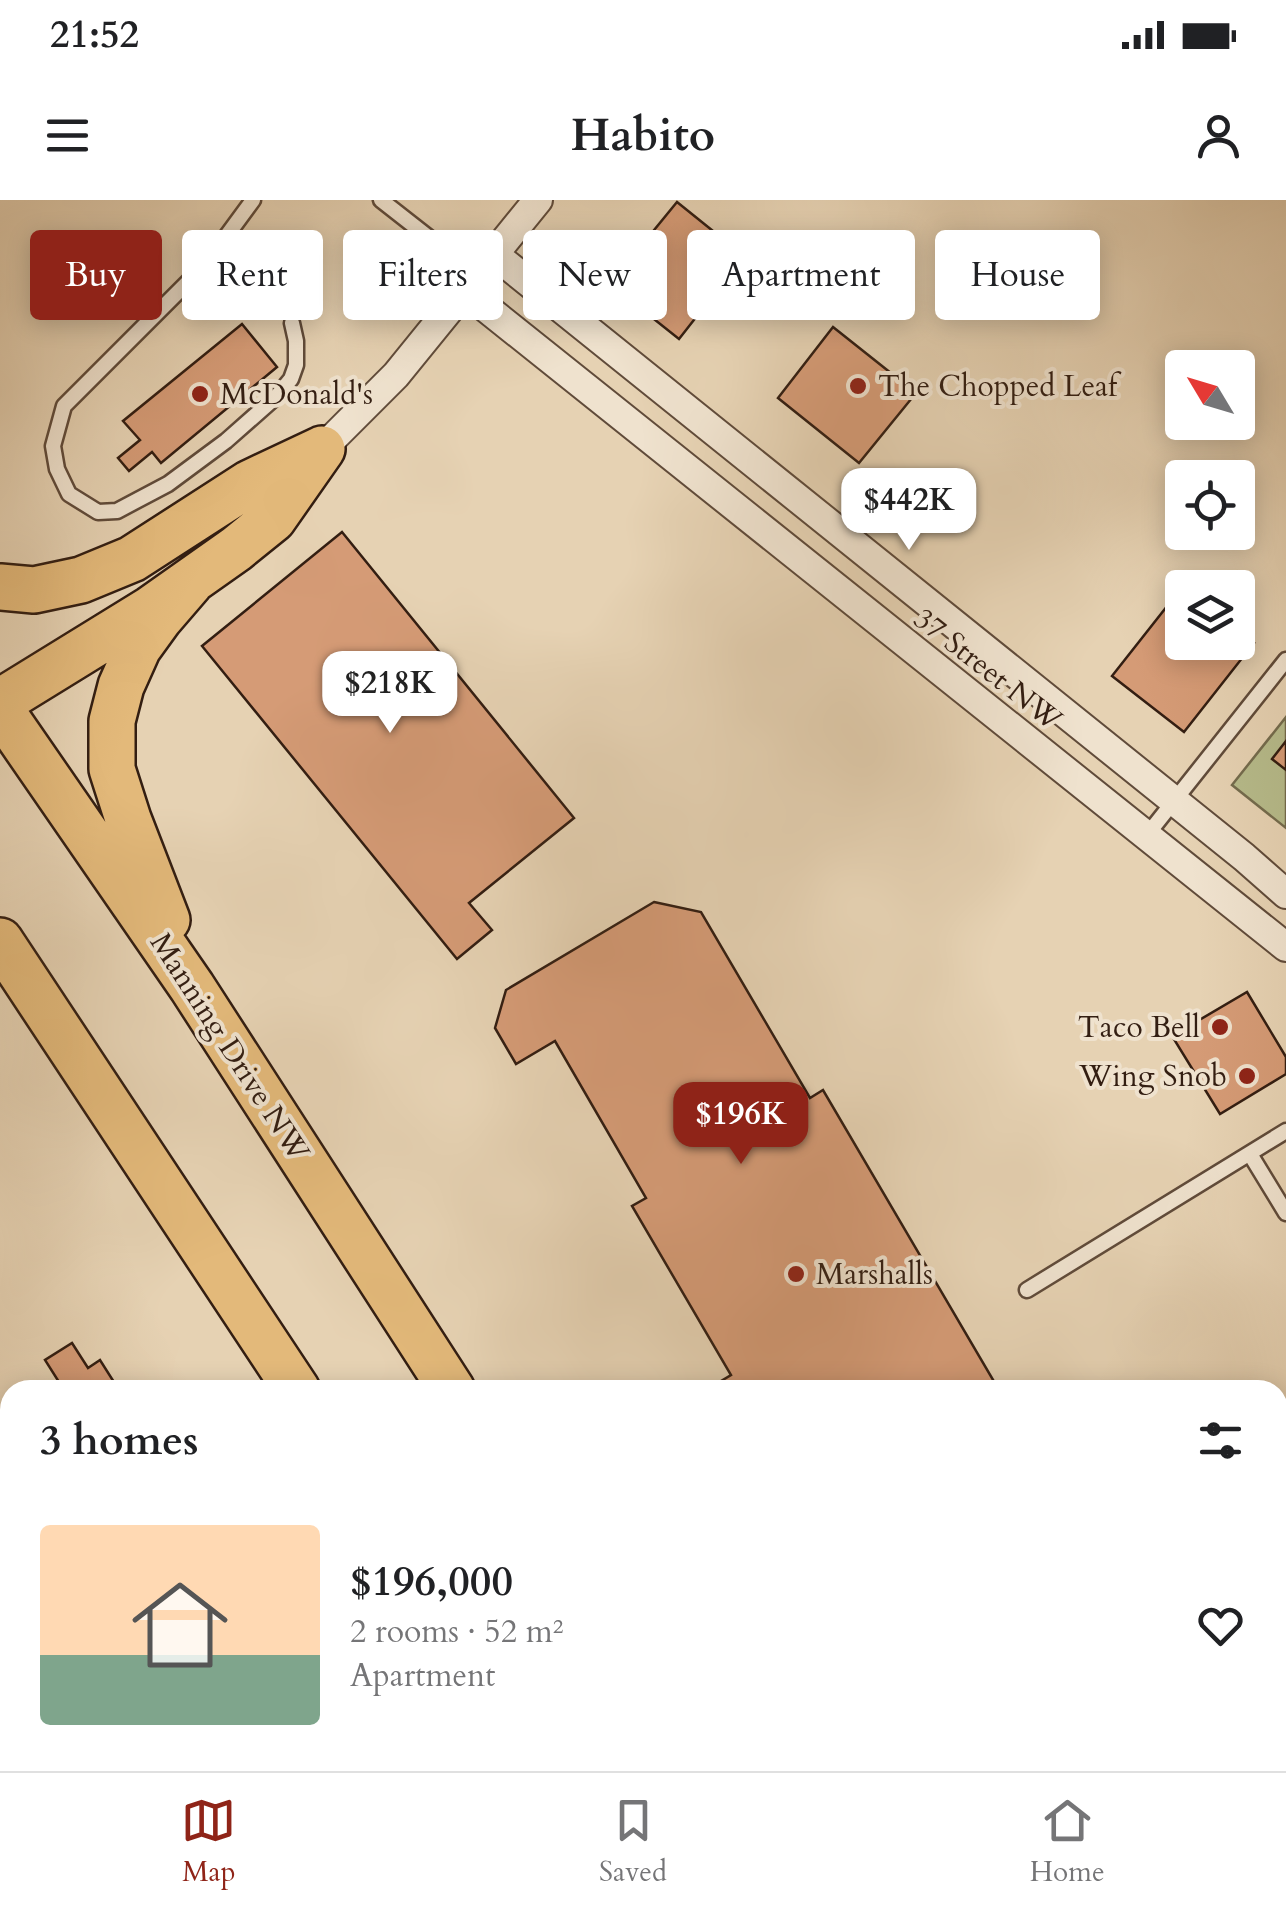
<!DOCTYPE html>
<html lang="en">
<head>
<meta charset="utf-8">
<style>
	body { margin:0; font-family:Cardo,serif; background:#f6f6f6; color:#202124; height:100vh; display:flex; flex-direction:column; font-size:38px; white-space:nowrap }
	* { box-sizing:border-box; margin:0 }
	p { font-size:32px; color:#757577 }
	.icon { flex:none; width:55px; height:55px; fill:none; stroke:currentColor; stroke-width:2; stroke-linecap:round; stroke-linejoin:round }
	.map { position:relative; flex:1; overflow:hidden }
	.sheet { position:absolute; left:0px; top:1180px; width:1288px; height:392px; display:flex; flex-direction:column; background:#fff; border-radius:30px 30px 0 0; box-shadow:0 5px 25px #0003 }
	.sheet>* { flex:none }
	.top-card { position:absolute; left:30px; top:30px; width:1228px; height:90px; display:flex; gap:20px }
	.needle { width:65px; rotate:308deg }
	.buttons { position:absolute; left:1165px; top:150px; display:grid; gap:20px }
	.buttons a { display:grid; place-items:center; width:90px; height:90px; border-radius:10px; background:#fff; box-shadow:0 5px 25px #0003; font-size:50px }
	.price { position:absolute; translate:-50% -85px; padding:0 22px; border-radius:20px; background:#fff; color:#222; font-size:32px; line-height:65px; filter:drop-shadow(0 2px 5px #0008) }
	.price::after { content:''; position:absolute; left:50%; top:60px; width:30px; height:22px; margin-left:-15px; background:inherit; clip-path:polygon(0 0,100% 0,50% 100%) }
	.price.active { background:#8f2418; color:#fff }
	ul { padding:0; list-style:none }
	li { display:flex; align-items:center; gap:30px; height:250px; padding:0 40px }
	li+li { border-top:2px solid #e0e0e0 }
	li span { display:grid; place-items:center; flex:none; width:280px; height:200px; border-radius:10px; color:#555 }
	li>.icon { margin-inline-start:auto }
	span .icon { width:120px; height:120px; fill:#fffc; stroke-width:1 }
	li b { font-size:42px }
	h2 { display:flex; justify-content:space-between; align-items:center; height:120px; padding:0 40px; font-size:42px }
	.tag { padding:0 35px; border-radius:10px; background:#fff; box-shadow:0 5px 25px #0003; font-size:35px; line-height:90px }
	.tag.active { background:#8f2418; color:#fff }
	.status { display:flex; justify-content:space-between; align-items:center; height:70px; padding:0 50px; background:#fff; direction:ltr }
	.status svg { height:28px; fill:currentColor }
	header { display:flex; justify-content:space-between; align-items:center; height:130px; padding:0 40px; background:#fff; font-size:45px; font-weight:700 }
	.menu { display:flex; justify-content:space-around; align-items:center; height:140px; border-top:2px solid #e0e0e0; background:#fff; font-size:28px; color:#757577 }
	.menu a { display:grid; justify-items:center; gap:5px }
	.menu .active { color:#8f2418 }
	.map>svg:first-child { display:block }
</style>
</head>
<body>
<div class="status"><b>21:52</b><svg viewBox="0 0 49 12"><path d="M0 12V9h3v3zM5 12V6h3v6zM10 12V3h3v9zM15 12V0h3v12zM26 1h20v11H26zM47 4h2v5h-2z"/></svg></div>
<header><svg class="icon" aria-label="menu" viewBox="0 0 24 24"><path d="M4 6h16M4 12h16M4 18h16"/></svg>Habito<svg class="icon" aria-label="person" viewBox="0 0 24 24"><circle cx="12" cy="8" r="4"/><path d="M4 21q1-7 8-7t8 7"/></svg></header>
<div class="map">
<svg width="1286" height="1571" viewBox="0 0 1286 1571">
	<rect width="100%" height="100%" fill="#e6d2b3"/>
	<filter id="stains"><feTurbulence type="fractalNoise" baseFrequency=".002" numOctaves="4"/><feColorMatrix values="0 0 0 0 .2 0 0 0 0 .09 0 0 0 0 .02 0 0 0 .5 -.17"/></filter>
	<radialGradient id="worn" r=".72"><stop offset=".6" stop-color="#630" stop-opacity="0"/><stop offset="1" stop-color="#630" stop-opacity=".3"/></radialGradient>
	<path fill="#b6bb8b" stroke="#746c4e" stroke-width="2.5" d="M1286,517V628L1232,585Z
		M10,1330V1562H481L487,1571H0V1335Z"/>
	<path fill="#97b6b1" stroke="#6f7971" stroke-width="2.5" d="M10,1504V1562H287L291,1571H0V1505Z"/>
	<path fill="#d59b76" stroke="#331e12" stroke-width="2.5" d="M677,2L744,56L679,139L610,84Z
		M242,124L277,167L161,263L152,252L129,271L118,258L140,240L123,221Z
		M833,127L916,193L859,263L778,198Z
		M342,332L574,618L469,703L492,730L457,759L202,446Z
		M1183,386L1182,442H1238V429L1254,443L1184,532L1112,476Z
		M1286,541V570L1272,559Z
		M654,702L701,712L810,898L823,890L999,1190H706L731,1175L632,1006L646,998L555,841L516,864L495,828L506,790Z
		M1247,792L1286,857V874L1220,914L1172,836Z
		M72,1143L88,1168L100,1160L119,1190H64L45,1160Z
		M959,1562H1217L1222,1571H964Z"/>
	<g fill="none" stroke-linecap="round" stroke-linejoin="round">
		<defs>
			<path id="lane" d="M253,0L206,64L64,206L53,246L57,269L69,294L98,312L117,311L168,284L226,241L277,196L291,179L296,165V141L292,123
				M381,0L432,40
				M465,91L432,40L494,55
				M1147,635L1286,460
				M1250,954L1286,1013
				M1027,1090L1286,931"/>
			<path id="street" d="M495,55L1244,657L1286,694
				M465,91L1286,747
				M322,249L396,175L538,0"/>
			<path id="primary" d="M0,387L34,390L81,380L132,359L250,283L320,250
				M0,502L151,409L236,349L273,319L322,249
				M0,509L192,787L452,1190
				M167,720L128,619L112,569V521L121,486L138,448L159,419L190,383
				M0,741L297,1190
				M527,1562L532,1571
				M678,1562L684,1571"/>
		</defs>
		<use href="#lane" stroke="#604b3a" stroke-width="19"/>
		<use href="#street" stroke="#604b3a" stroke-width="32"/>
		<use href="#primary" stroke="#331e12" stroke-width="50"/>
		<path stroke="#331e12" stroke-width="5" stroke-dasharray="2.5 5" stroke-linecap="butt" d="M0,1246L10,1256
			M0,1415L10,1408"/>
		<use href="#lane" stroke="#efe2ce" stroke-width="14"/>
		<use href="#street" stroke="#efe2ce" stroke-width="28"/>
		<use href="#primary" stroke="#e3b97a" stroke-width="45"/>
	</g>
	<g fill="#8f2418" stroke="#efe2ce" stroke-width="4">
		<circle cx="858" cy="186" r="10"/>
		<circle cx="200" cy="194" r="10"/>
		<circle cx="1220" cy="827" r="10"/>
		<circle cx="1247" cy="876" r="10"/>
		<circle cx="796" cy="1074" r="10"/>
	</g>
	<g text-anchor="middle" stroke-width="8" stroke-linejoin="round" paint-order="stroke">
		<g font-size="30" fill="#331e12" stroke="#efe2ce" text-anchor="start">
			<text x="878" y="196">The Chopped Leaf</text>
			<text x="220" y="204">McDonald's</text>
			<text x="1200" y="837" text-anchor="end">Taco Bell</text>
			<text x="1227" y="886" text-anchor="end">Wing Snob</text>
			<text x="816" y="1084">Marshalls</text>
		</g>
		<g font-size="30" fill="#331e12" stroke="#efe2ce">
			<text transform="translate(988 469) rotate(38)" y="10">37 Street NW</text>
			<text transform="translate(230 847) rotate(57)" y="10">Manning Drive NW</text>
		</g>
	</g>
	<rect width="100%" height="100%" filter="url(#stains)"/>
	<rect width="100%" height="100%" fill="url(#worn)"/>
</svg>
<div class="buttons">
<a><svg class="needle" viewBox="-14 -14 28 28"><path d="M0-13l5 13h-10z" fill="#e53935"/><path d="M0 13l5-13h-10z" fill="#757577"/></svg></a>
<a><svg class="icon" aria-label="locate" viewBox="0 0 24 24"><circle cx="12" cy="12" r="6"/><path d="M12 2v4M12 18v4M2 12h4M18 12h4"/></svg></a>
<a><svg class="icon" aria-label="layers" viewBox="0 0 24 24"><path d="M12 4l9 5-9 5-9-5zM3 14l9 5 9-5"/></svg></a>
</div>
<b class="price" style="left:909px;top:353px">$442K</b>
<b class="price" style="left:390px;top:536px">$218K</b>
<b class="price active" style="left:741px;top:967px">$196K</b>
<div class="top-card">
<a class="tag active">Buy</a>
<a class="tag">Rent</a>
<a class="tag">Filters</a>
<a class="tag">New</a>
<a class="tag">Apartment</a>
<a class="tag">House</a>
</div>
<section class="sheet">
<h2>3 homes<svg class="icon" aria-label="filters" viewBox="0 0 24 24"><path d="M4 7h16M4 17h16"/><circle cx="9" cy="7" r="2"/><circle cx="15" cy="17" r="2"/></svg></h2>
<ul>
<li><span style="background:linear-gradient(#ffd9b3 65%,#7fa58c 0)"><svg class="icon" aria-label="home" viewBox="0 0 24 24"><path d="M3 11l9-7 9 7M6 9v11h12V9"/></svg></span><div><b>$196,000</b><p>2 rooms · 52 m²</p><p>Apartment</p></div><svg class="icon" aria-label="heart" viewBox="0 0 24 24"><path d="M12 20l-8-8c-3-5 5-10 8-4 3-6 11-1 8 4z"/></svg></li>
</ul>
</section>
</div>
<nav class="menu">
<a class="active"><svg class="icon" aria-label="map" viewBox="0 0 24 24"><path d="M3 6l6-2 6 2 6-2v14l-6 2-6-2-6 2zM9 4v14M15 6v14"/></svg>Map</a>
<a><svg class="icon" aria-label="saved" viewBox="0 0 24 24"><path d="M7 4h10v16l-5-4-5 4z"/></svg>Saved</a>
<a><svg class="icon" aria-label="home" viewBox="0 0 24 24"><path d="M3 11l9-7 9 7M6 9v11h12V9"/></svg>Home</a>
</nav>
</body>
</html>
